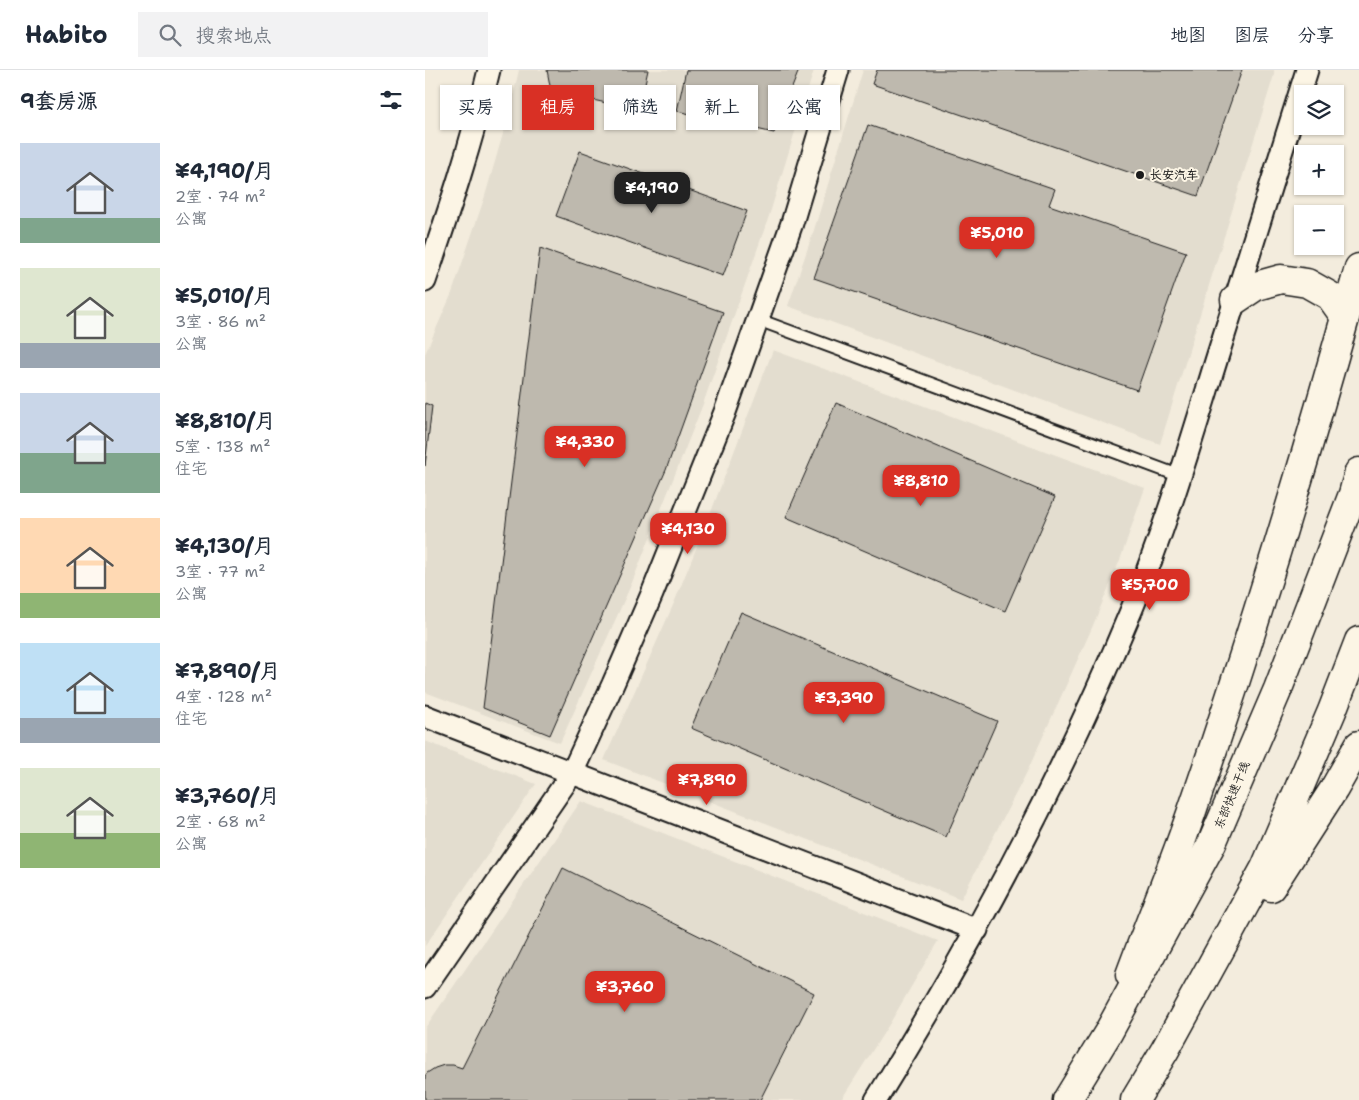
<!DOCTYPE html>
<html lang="zh">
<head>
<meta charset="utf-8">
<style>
	body { margin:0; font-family:"Shantell Sans","LXGW WenKai TC",sans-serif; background:#f2f2f3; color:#1f2937; height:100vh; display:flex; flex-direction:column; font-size:19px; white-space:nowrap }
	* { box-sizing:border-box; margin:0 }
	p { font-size:16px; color:#747a83 }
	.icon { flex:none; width:28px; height:28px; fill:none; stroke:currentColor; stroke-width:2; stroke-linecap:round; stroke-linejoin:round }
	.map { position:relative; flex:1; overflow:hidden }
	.sheet { display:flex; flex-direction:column; background:#fff; width:425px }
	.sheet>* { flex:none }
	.banner { position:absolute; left:15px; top:15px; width:475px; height:45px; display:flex; gap:10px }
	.tools { position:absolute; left:869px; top:15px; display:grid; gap:10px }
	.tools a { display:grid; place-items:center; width:50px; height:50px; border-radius:0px; background:#fff; box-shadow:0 1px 4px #0004; font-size:25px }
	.price { position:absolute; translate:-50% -42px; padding:0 11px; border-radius:10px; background:#d93025; color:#fff; font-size:16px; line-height:32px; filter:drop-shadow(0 1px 2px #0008) }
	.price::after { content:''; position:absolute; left:50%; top:30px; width:15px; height:11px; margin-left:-8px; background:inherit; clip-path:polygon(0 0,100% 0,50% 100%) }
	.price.current { background:#222; color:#fff }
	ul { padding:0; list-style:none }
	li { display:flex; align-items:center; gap:15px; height:125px; padding:0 20px }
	li span { display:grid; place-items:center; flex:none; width:140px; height:100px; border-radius:0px; color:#555 }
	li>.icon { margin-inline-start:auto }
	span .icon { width:60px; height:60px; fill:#fffc; stroke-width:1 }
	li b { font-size:21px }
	h2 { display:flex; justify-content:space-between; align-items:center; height:60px; padding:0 20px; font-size:21px }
	.chip { padding:0 18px; border-radius:0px; background:#fff; box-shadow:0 1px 4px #0004; font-size:18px; line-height:45px }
	.chip.current { background:#d93025; color:#fff }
	header { display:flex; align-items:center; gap:30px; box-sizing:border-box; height:70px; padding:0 25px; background:#fff; border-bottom:1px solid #e0e1e3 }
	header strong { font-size:24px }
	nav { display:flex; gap:28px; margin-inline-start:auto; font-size:18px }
	.search { width:350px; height:45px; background:#f2f2f3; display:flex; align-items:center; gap:12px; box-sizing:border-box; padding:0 18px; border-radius:0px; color:#747a83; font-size:19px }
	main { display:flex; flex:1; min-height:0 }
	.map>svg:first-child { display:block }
</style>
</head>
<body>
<header>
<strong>Habito</strong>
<div class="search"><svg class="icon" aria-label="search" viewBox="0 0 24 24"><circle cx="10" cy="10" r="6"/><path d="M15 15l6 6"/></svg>搜索地点</div>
<nav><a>地图</a><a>图层</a><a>分享</a></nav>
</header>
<main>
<section class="sheet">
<h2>9套房源<svg class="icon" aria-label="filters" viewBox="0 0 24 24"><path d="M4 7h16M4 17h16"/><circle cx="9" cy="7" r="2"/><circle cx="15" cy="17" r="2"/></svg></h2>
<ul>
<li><span style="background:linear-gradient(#c9d6e8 75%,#7fa58c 0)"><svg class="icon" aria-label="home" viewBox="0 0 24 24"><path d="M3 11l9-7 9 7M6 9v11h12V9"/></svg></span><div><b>¥4,190/月</b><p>2室 · 74 m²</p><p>公寓</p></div></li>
<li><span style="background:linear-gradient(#dfe7d0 75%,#9aa5b1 0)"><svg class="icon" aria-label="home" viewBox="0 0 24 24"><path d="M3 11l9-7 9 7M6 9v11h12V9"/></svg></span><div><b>¥5,010/月</b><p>3室 · 86 m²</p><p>公寓</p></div></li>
<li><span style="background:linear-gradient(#c9d6e8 60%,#7fa58c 0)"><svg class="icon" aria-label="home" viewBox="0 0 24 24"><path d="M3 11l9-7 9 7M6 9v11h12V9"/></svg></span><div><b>¥8,810/月</b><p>5室 · 138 m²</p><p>住宅</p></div></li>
<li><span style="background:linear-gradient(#ffd9b3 75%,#8fb573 0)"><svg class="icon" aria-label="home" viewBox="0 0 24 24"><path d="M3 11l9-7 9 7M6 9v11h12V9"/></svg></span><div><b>¥4,130/月</b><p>3室 · 77 m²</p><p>公寓</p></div></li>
<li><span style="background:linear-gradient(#bfe0f5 75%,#9aa5b1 0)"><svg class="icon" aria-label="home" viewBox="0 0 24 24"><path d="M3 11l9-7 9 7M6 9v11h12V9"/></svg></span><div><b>¥7,890/月</b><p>4室 · 128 m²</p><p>住宅</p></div></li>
<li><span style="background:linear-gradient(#dfe7d0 65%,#8fb573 0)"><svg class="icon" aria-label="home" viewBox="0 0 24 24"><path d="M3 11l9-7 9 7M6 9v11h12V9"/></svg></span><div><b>¥3,760/月</b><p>2室 · 68 m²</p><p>公寓</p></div></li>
</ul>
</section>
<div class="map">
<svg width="934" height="1030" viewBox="0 0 934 1030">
	<rect width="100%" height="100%" fill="#f3ecdd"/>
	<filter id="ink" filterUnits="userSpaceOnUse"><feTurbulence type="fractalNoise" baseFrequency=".02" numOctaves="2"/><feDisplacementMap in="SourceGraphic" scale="10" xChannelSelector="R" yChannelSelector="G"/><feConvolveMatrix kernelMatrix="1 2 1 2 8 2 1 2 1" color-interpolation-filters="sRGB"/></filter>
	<g filter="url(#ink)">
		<path fill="#e3ddcf" d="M94,0H389L344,146L278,334L206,515L135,673L0,622V284L27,223L60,126L84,43Z
			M438,0H849V5L735,374L363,236L389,160Z
			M348,280L720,418L695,490L666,560L602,702L536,829L179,690L249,533L286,442Z
			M0,671L111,714L0,876Z
			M156,731L513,871L465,953L416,1030H0V958Z"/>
		<path fill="#beb9ae" stroke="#1c1c1c" d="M122,0H223L214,40L126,21Z
			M261,0H374L349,63L252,41Z
			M452,0H817L773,126L447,14Z
			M443,55L630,119L624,135L761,182L712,320L389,208Z
			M155,81L322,141L298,206L131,146Z
			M115,178L298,242L241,400L125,665L58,638Z
			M0,333L7,336L0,396Z
			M411,333L630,427L580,541L361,447Z
			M316,542L572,651L521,767L266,658Z
			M138,798L389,923L335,1030H0V1006L2,1003L10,998L19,995H28L37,998Z"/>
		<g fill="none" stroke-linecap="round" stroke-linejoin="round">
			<defs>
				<path id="service" d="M334,250L755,406"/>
				<path id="minor" d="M0,211C24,141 47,72 64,0
					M0,646L552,860
					M0,917L147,703L188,614L227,524L300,342L367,153L413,0
					M451,1030C548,874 635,712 706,541C740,460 765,375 791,291C822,194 852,97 882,0"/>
				<path id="primary" d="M810,230L831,216L856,209L882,213L905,226L920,247
					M705,905C726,848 750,792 769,735C830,558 884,378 934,198"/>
				<path id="trunk" d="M846,817L909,719L934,675
					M642,1030L683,963L787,773L853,619L928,424L934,402
					M710,1030L740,980L840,798L907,641L934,571"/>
			</defs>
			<use href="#service" stroke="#1c1c1c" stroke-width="15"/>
			<use href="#minor" stroke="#1c1c1c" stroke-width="25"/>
			<use href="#primary" stroke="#1c1c1c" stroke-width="31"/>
			<use href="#trunk" stroke="#1c1c1c" stroke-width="31"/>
			<use href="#service" stroke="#fcf5e5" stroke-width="11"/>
			<use href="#minor" stroke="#fcf5e5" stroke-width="21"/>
			<use href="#primary" stroke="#fcf5e5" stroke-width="28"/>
			<use href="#trunk" stroke="#fcf5e5" stroke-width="28"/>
		</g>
	</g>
	<circle fill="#1c1c1c" stroke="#fcf5e5" stroke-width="2" cx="715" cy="105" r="5"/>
	<g text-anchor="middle" stroke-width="4" stroke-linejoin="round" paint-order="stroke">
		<g font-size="12" font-weight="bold" fill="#1c1c1c" stroke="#fcf5e5" text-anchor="start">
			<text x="725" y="109">长安汽车</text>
		</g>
		<g font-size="12" fill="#1c1c1c" stroke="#fcf5e5">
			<text transform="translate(807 725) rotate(-67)" y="4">东部快速干线</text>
		</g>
	</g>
</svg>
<div class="tools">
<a><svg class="icon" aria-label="layers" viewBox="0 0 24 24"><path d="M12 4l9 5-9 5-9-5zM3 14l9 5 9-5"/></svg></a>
<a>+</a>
<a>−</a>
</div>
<b class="price current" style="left:227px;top:144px">¥4,190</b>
<b class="price" style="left:572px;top:189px">¥5,010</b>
<b class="price" style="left:160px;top:398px">¥4,330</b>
<b class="price" style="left:496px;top:437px">¥8,810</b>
<b class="price" style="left:263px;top:485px">¥4,130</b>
<b class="price" style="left:725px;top:541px">¥5,700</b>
<b class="price" style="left:419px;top:654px">¥3,390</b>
<b class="price" style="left:282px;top:736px">¥7,890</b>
<b class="price" style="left:200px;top:943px">¥3,760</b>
<div class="banner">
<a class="chip">买房</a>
<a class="chip current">租房</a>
<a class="chip">筛选</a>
<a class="chip">新上</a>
<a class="chip">公寓</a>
</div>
</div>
</main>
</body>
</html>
